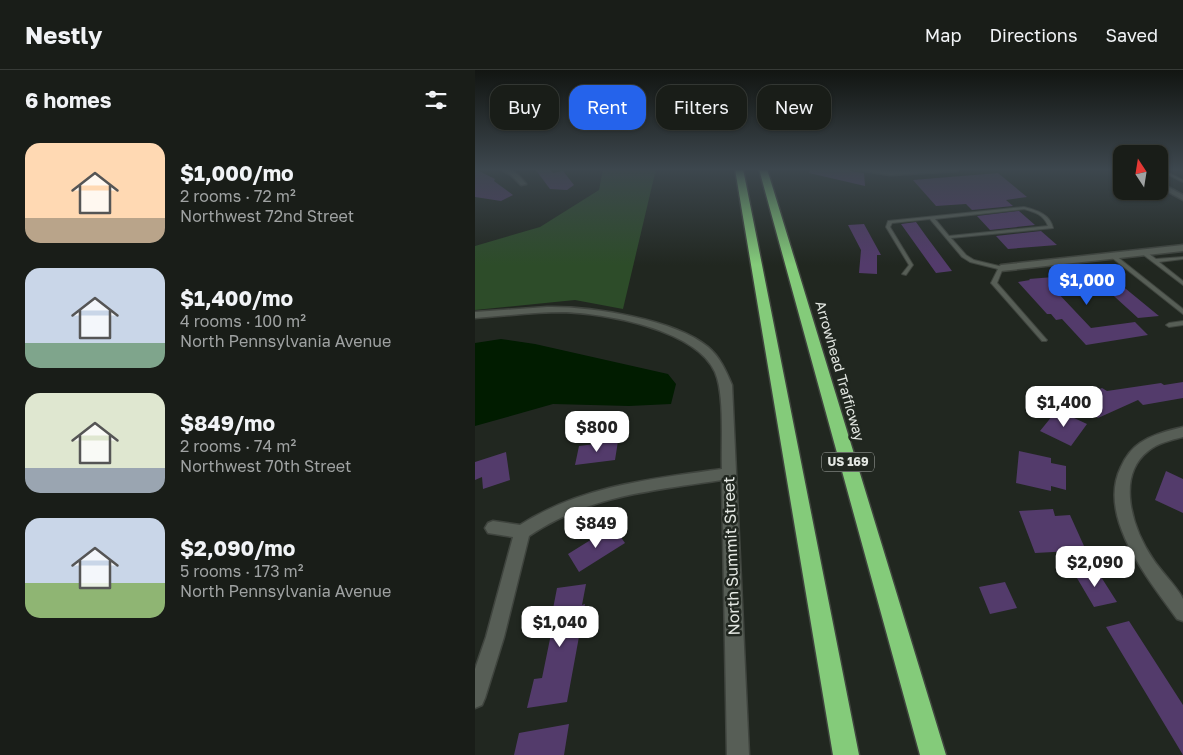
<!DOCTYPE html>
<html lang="en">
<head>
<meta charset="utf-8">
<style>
	body { margin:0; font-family:"Golos Text",sans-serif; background:#262a25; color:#f1f3f6; height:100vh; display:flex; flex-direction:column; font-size:19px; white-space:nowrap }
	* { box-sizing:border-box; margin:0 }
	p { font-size:16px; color:#9fa2a2 }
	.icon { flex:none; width:28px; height:28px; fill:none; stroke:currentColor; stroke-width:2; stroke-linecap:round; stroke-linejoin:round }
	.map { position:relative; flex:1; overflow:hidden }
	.details { display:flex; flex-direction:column; background:#191d18; width:475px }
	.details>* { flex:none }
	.hud { position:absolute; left:15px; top:15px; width:475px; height:45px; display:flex; gap:10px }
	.needle { width:32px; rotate:348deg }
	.buttons { position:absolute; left:638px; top:75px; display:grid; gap:10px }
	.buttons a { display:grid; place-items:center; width:55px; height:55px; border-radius:10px; background:#191d18; box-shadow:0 1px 4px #0004,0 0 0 1px #373b37; font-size:25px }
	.price { position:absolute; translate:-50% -42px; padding:0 11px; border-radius:10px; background:#fff; color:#222; font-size:16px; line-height:32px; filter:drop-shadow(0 1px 2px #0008) }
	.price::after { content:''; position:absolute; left:50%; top:30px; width:15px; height:11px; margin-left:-8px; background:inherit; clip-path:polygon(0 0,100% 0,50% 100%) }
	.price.selected { background:#2563eb; color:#fff }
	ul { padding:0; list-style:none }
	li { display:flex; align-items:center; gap:15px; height:125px; padding:0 25px }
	li span { display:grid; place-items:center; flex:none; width:140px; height:100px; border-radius:15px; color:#555 }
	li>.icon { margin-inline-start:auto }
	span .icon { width:60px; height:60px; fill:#fffc; stroke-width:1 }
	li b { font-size:21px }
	h2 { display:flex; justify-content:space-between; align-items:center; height:60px; padding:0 25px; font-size:21px }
	.pill { padding:0 18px; border-radius:15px; background:#191d18; box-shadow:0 1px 4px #0004,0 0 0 1px #373b37; font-size:18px; line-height:45px }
	.pill.selected { background:#2563eb; color:#fff }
	header { display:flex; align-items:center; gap:30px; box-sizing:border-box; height:70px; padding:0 25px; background:#191d18; border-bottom:1px solid #373b37 }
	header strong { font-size:24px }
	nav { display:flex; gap:28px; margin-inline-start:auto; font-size:18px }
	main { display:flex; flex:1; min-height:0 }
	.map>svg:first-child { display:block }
</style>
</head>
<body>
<header>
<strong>Nestly</strong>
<nav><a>Map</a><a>Directions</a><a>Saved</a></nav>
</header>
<main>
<section class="details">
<h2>6 homes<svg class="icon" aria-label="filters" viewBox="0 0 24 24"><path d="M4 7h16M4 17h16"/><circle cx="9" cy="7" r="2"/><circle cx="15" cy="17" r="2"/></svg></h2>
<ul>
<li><span style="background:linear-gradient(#ffd9b3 75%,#b9a48a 0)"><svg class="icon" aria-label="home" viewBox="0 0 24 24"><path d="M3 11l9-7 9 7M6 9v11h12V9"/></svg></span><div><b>$1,000/mo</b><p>2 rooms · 72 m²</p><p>Northwest 72nd Street</p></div></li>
<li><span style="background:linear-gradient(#c9d6e8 75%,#7fa58c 0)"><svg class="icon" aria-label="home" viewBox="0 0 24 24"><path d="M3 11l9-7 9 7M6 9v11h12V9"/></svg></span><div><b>$1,400/mo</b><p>4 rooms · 100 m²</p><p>North Pennsylvania Avenue</p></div></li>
<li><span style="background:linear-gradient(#dfe7d0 75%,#9aa5b1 0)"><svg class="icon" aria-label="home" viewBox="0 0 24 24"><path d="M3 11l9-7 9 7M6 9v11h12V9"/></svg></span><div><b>$849/mo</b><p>2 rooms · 74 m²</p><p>Northwest 70th Street</p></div></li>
<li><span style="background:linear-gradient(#c9d6e8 65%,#8fb573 0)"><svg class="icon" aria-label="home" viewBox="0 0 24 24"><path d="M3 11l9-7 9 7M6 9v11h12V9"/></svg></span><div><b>$2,090/mo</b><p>5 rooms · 173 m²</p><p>North Pennsylvania Avenue</p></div></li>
</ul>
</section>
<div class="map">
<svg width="708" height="685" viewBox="0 0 708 685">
	<rect width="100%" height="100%" fill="#212720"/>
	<path fill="#2d4c29" d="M128,99H181L148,239L100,230L0,240V176L65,157L124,120Z"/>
	<path fill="#011c00" d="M26,269L60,274L193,304L201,314L196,334L154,336L78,334L0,356V273Z"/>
	<path fill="#533b6b" d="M0,99L20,109L19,111L38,125L26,131L0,127Z
		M60,99H75L78,103L88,101L99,115L92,120L75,119Z
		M335,99H374L376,101L389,103L390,116L334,103Z
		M523,103L552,127L531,130L538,136L497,140L491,134L461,136L438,110Z
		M544,141L560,155L515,160L502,146Z
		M441,152L451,166L477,201L461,203L426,154Z
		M389,154L406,185H402V204L384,203L386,180L373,155Z
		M566,161L582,175L533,179L521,166Z
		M603,205L605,206L634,205L684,246L663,248L629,217L581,221L616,258L660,252L673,265L611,275L587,249L581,250L576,244H572L543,212L555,210L554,209Z
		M708,312V328L668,335L663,330L623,348L600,329L627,318L632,321L686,313L689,315Z
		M582,340L612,354L596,376L565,361Z
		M143,371L140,390L100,395L104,376Z
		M544,381L576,388V393L591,396V420L576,416V421L541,413Z
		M31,382L35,410L8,419L7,407L0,410V392Z
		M691,401L708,409V443L680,430Z
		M578,439L580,446L595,445L609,476H594L597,481L560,483L544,441Z
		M138,456L150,473L104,502L93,484Z
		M621,499L642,532L619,537L599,503Z
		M530,512L542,538L515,544L504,517Z
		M111,514L107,535L110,534L92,632L52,638L59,609L67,608L76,564L73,565L82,518Z
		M654,551L708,635V685L631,557Z
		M94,654L89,685H39L44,663Z"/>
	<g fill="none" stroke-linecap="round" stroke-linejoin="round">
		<defs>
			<path id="service" d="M684,99H686L708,110V112L684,100Z
				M549,137C561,140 575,144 578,158L476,168L491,185L499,190L528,197V198L522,213L571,269L572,270L571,271H567L516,213L523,199L495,192L487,187L455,149L417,153L415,157L438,195L431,205L427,204L434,195L411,157L413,151ZM549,139C560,142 569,145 573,156L474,166L460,149Z
				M666,181H670L681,189L708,187V189L684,192L708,211V215L666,183Z
				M636,185H640L708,239V244L636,187Z
				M708,251V255L694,257L691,255L694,253Z"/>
			<path id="minor" d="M25,99C37,98 44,105 51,114L46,115L36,105Z
				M376,99L415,101L485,99L482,101L415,105Z
				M708,175V181L526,201L522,198L526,195Z
				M72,237C114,236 200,249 233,277C245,287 251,301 257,315L274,685H252L247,410C176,421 115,425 54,466L29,567L10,628L7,635L0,638V599L11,567L38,467L13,463L10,458L13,453L18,451L45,455C106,416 176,409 247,399C246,373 250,325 240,302C221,259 129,243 87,242C58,242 29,246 0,248V242Z
				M708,357V367C696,370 683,373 673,381C640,407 658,460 678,489C684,499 704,519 708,529C708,535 708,545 708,551L702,549C675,511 621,447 646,397C650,388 656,379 665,373C678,364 693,361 708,357Z"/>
			<path id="tertiary" d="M684,112L708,125V130L684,117Z"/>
			<path id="motorway" d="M260,99H268L384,685H358Z
				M284,99H292L471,685H445Z"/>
		</defs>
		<use href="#service" stroke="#3f443e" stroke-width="2"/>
		<use href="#minor" stroke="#3f443e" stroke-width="3"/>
		<use href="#tertiary" stroke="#3f443e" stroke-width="3"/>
		<use href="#motorway" stroke="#3f443e" stroke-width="3"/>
		<use href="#service" fill="#575e56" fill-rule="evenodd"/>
		<use href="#minor" fill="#575e56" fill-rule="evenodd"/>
		<use href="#tertiary" fill="#575e56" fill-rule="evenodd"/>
		<use href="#motorway" fill="#84cb7a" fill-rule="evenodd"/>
	</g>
	<linearGradient id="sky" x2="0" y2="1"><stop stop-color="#121512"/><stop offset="0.51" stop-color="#3d474e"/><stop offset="1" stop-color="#3d474e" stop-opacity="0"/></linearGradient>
	<rect width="708" height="195" fill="url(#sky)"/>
	<g text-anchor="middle" stroke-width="5" stroke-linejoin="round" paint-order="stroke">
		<rect fill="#212720" stroke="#a9ada8" stroke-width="1" x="347" y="382.5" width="52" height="19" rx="4"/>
		<g font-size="12" font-weight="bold" fill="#e3e7e2">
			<text x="373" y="396">US 169</text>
		</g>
		<g font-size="14" fill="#e3e7e2" stroke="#212720">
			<text transform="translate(365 301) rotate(74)" y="5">Arrowhead Trafficway</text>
		</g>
		<g font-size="16" fill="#e3e7e2" stroke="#212720">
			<text transform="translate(256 486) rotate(-92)" y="6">North Summit Street</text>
		</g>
	</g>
</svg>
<div class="buttons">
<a><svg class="needle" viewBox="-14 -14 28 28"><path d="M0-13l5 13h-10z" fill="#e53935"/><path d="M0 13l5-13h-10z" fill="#9fa2a2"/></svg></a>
</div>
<b class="price selected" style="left:612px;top:236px">$1,000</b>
<b class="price" style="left:589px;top:358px">$1,400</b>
<b class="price" style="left:122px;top:383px">$800</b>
<b class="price" style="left:121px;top:479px">$849</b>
<b class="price" style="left:620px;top:518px">$2,090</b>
<b class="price" style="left:85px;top:578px">$1,040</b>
<div class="hud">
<a class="pill">Buy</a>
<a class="pill selected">Rent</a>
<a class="pill">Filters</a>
<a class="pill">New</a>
</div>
</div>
</main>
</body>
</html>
